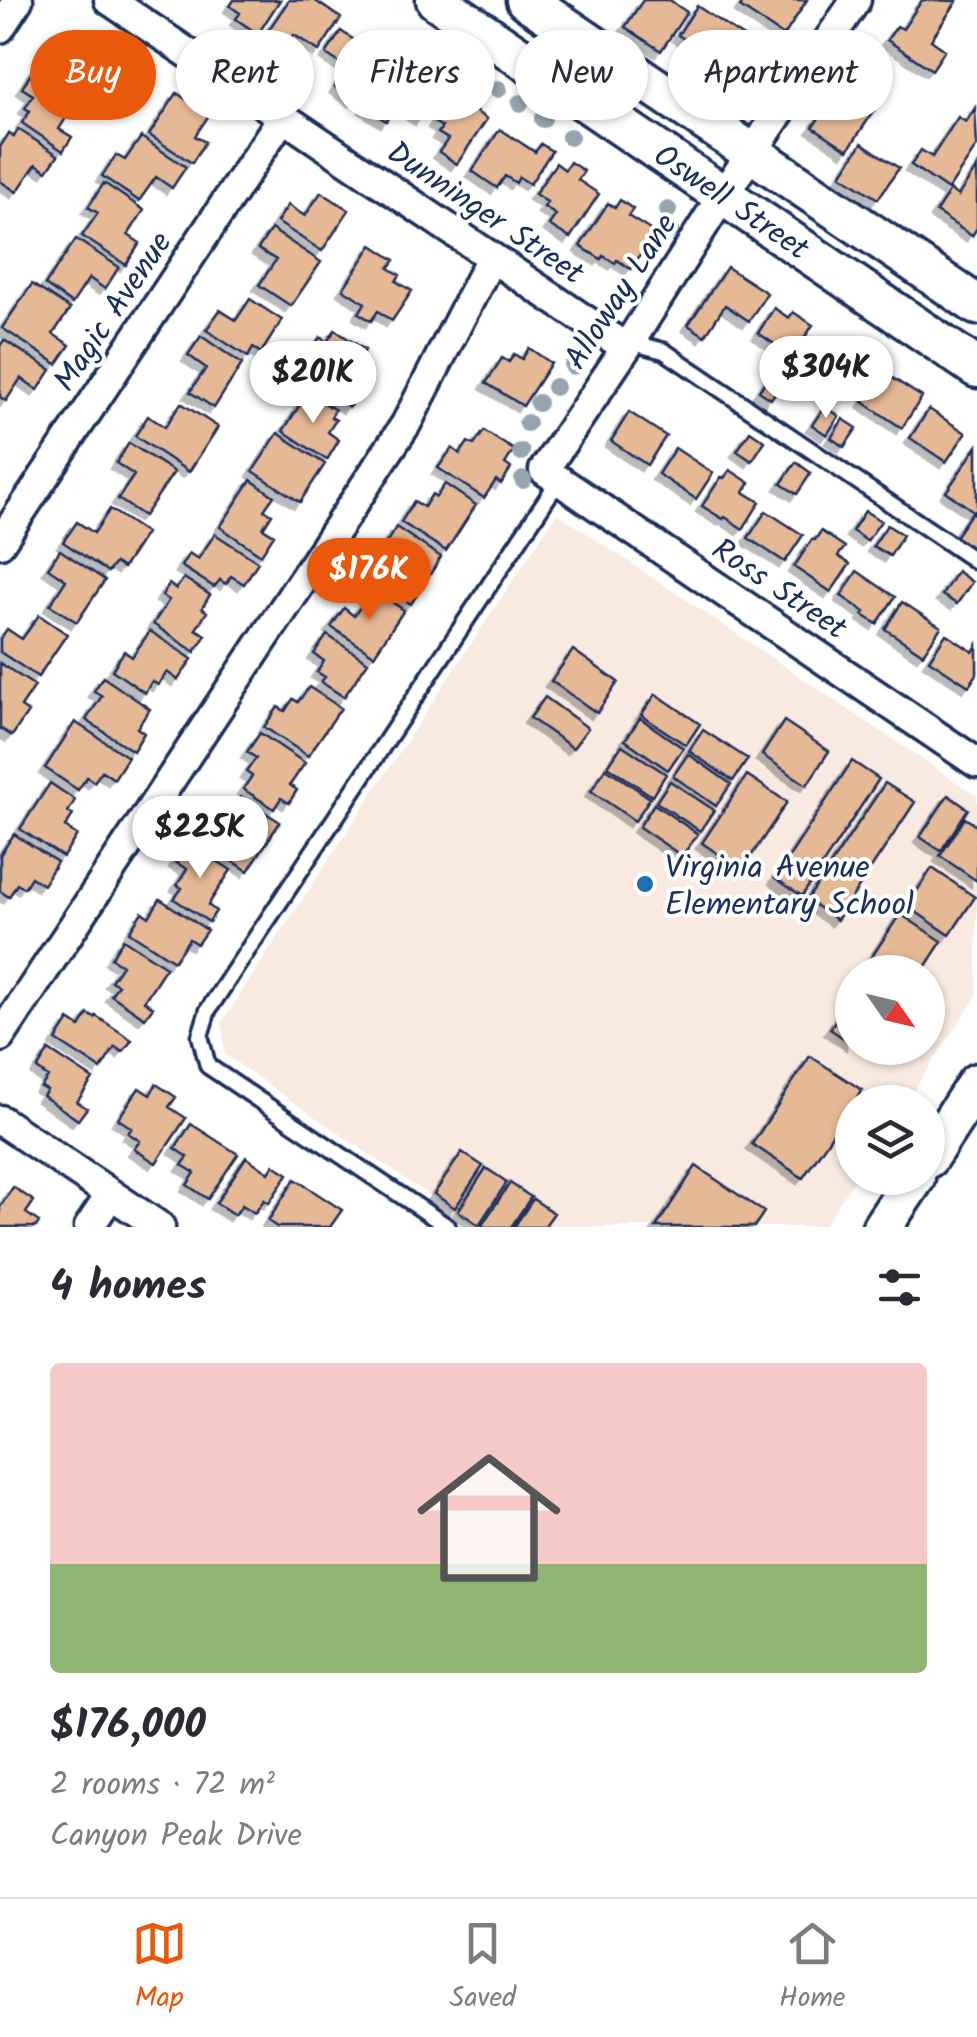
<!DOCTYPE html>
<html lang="en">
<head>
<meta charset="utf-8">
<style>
	body { margin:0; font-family:Kalam,sans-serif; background:#f2f2f3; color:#2b2b33; height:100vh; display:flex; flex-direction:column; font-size:38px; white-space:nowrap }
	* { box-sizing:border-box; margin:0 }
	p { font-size:32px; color:#7c7c81 }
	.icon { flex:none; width:55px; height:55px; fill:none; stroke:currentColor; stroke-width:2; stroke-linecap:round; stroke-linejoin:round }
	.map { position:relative; height:1227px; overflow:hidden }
	.drawer { display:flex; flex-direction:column; background:#fff; flex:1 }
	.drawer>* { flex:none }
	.banner { position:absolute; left:30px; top:30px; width:918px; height:90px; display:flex; gap:20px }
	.needle { width:65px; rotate:124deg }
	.buttons { position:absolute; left:835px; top:955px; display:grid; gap:20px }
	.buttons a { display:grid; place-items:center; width:110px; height:110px; border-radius:50%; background:#fff; box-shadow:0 2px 8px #0004; font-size:50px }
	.price { position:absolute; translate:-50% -85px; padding:0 22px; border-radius:35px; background:#fff; color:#222; font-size:32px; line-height:65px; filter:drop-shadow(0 2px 5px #0008) }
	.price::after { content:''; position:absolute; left:50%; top:60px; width:30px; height:22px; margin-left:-15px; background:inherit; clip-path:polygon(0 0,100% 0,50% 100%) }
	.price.selected { background:#ea580c; color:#fff }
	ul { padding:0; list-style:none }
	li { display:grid; align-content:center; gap:20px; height:530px; padding:0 50px }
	li span { display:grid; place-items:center; height:310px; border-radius:10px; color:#555 }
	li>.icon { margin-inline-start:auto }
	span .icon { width:180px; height:180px; fill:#fffc; stroke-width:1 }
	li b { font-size:42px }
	h2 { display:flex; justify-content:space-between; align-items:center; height:120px; padding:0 50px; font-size:42px }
	.chip { padding:0 35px; border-radius:45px; background:#fff; box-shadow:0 2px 8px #0004; font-size:35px; line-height:90px }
	.chip.selected { background:#ea580c; color:#fff }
	.tab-bar { display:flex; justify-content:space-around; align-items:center; height:140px; border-top:2px solid #e1e1e2; background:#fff; font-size:28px; color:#7c7c81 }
	.tab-bar a { display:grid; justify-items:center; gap:5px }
	.tab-bar .selected { color:#ea580c }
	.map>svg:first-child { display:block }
</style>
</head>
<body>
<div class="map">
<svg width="977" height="1227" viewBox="0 0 977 1227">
	<defs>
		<filter id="shadow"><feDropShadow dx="-6" dy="6" stdDeviation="0" flood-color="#0004"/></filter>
	</defs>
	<rect width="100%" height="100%" fill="#fff"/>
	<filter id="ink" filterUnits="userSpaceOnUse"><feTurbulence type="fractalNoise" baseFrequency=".01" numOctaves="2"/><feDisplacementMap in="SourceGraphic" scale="20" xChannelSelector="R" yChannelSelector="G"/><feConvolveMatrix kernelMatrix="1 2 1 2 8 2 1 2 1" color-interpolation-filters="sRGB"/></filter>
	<g filter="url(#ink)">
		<path fill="#f8eae0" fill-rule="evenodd" d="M557,513L977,796V995L906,1102H852V1178H856L823,1227H475L225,1055L222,1022ZM852,972H928V1048H852Z"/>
		<path fill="#e6b996" stroke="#1b2f5e" stroke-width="2.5" filter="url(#shadow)" d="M234,0H280L258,34L236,19L240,13L230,6Z
			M289,0H314L341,18L319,51L294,35L283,51L263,38Z
			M643,0H669L687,12L661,51L625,27Z
			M745,0H807L784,36L740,7Z
			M922,0L957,1L931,40L945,50L932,70L887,40L897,26L903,29Z
			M697,6L754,44L735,73L678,35Z
			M85,29L123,54L105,81L95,74L84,90L39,60L52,40L70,52Z
			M341,31L382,59L355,101L335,87L347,68L326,54Z
			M396,62L418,76L426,65L448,79L421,119L397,104L386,121L365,107Z
			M35,67L80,96L59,129L72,137L63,151L22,123L30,111L25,108L33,95L22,88Z
			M881,72L893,80L884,94L871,87Z
			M855,82L881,100L848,150L813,127L834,95L843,101Z
			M457,86L468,94L463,103L487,119L457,164L439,152L448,139L438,133L442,127L434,122Z
			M177,93L209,115L195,136L205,142L192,163L149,135Z
			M975,108L977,146L948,190L911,165L921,150L932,157L958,117L966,122Z
			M18,129L58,155L47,171L36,164L17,192L0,181V147L9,133L14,137Z
			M500,129L535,152L541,144L552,151L530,184L519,177L516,183L505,176L497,188L472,171Z
			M141,137L186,167L172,188L156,177L139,201L102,176L116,155L125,160Z
			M862,143L899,168L878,199L841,175Z
			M570,162L584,171L578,180L599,194L570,238L549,225L556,215L544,207L547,202L535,194L556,163L565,170Z
			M977,167V228L972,236L936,212L950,190L958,196Z
			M104,183L144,210L128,235L140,243L126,265L82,236L98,213L88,207Z
			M321,192L349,210L322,251L277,222L288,205L305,216Z
			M620,200L633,209L628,216L655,233L631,269L617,260L615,263L603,256L601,259L580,246L608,203L615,208Z
			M271,229L321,262L291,306L259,285L276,260L258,249Z
			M76,239L119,267L105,289L89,278L72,304L45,285Z
			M372,245L395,260L389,268L400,275L396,281L412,291L392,321L378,311L371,321L359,313L365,303L343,289Z
			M727,267L767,293L749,321L725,305L705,336L688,325Z
			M32,284L70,309L53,334L70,345L57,364L2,328Z
			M250,299L282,320L261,353L253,348L248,357L206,330L220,310L236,320Z
			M774,308L789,318L793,312L813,325L792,356L758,333Z
			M335,330L365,350L356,364L361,368L354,380L363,386L349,407L304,378L317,358L309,353L320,337L327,342Z
			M201,336L242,364L214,408L190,392L206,368L188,355Z
			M830,338L868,363L850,390L813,365Z
			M4,340L51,370L38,390L21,378L6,401L0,397V346Z
			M529,348L551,363L523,406L486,383L502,358L509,362L514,354L522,359Z
			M772,371L784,379L771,399L759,391Z
			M883,372L922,397L902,428L863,402Z
			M308,392L335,410L331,417L336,420L328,432L339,440L327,460L283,431Z
			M181,403L218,427L189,472L135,436L148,416L165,427Z
			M825,406L839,416L827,435L812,425Z
			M929,409L966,433L946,462L910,438Z
			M629,412L666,436L647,465L611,441Z
			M843,419L857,428L844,447L831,438Z
			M484,431L514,450L505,464L511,468L501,484L496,480L484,498L438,468L452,448L460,454L468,442L474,445Z
			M750,431L765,441L752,461L737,451Z
			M278,433L325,464L300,502L253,471Z
			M129,443L174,472L144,516L118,499L134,475L116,463Z
			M977,446V509L975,512L946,492Z
			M675,448L713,473L696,499L658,474Z
			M796,462L811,473L797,494L781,484Z
			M730,470L750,483L744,492L760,502L743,529L725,517L723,519L702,506L721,477L724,478Z
			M251,480L274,496L264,510L272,514L263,528L274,535L261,555L220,527Z
			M445,484L476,505L446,551L401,522L414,501L424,507L432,494L436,497Z
			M110,509L146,533L123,568L115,563L108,572L63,542L77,522L94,533Z
			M766,511L803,535L785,562L748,538Z
			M865,511L881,521L867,541L852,531Z
			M972,512L977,516V545L974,549L955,537Z
			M887,525L903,535L890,556L873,546Z
			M396,527L441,557L411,604L381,584L390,572L383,568L393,554L383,548Z
			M821,531L845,547L838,556L850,564L831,592L794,567L812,539L815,540Z
			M215,534L258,562L244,584L231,576L226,584L220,580L214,587L181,566L189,553L198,559Z
			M60,550L105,580L77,622L50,605L66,580L48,568Z
			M857,571L895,597L877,624L863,615L865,612L841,596Z
			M957,571L972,582L957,604L942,595Z
			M184,578L210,595L202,608L207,612L196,629L206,635L195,652L153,624L169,600L162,596L169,584L176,589Z
			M378,593L404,610L374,655L331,627L344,608L354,616L363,603L369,607Z
			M902,602L941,627L923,654L885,629Z
			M39,615L67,634L38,677L0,652V639L7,629L22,639Z
			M150,631L192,659L178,680L167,672L158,685L152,681L145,693L112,670L124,651L132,657Z
			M946,634L973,652L977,645V674L969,686L929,660Z
			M327,635L368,662L344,697L321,682L325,677L317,672L324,661L314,654Z
			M573,650L618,682L597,713L551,681Z
			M0,663L35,686L21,707L28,712L12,736L0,728Z
			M103,677L150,709L137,728L144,733L133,751L86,720L102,696L94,691Z
			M309,687L341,708L308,756L264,727L278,707L285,711L293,699L298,702Z
			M656,694L700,724L686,745L641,715Z
			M545,697L588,728L573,748L530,718Z
			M640,718L683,748L668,770L625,740Z
			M784,721L829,751L807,785L762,755Z
			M75,722L128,757L114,779L102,771L94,782L87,777L78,790L45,768Z
			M703,730L748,759L733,781L689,751Z
			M260,733L305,763L290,785L297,790L289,803L281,798L274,809L243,789L252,776L246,772L256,758L247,752Z
			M622,745L666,774L652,796L608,766Z
			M688,754L731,784L716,806L673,776Z
			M852,761L879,779L802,896L775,878Z
			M606,768L650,798L635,821L591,791Z
			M747,775L787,802L742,870L702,843Z
			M670,781L714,810L700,831L656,802Z
			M50,783L75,800L68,812L73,815L65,827L77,835L63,857L20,829Z
			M885,783L915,802L837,920L807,900Z
			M948,795L968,809L941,851L920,837Z
			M241,797L280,822L248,871L192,834L206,814L217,821L227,806L233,809Z
			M654,804L698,834L682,856L639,827Z
			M965,818L977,826V881L940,856Z
			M14,834L57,862L43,885L31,877L24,888L17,884L9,897L0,891V855Z
			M188,842L231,870L208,905L216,911L209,922L174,899L182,888L177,885L187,869L175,862Z
			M932,868L975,897L950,935L907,906Z
			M160,899L207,930L197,944L189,939L174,961L129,932L142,912L149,917Z
			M900,914L942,941L922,972H892L871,958Z
			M123,939L166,967L144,1001L153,1007L145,1018L111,995L118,985L111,981L122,965L111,958Z
			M852,995V1044L830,1029Z
			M88,1014L95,1018L96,1016L132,1040L123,1052L115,1047L101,1069L56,1040L69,1020L80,1027Z
			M49,1050L93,1079L77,1102L87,1108L78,1120L43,1096L47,1090L41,1087L48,1077L37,1069Z
			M810,1056L862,1090L803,1178L752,1144Z
			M156,1084L176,1097L169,1107L186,1118L156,1163L134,1149L140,1141L128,1133L132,1128L118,1119L139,1088L150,1095Z
			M191,1124L238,1154L208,1199L187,1185L195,1173L182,1165L188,1157L175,1148Z
			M462,1152L483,1166L455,1208L434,1194Z
			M246,1157L269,1173L274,1165L288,1174L269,1203L264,1200L255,1213L242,1205L235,1215L216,1203Z
			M696,1166L764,1212L754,1227H656Z
			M486,1168L507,1182L479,1225L458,1211Z
			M295,1179L342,1210L330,1227H277L268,1221Z
			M510,1183L531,1197L511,1227H484L482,1225Z
			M13,1187L34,1201L26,1213L39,1222L36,1227H0V1207Z
			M533,1199L554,1213L544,1227H514Z"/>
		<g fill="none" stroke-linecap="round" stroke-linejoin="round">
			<defs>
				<path id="lane" d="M630,342L664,351L977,562
					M448,1227L208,1066L200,1036L208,1010L559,480"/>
				<path id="street" d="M109,0L625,347
					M856,0L723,195L630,342L544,470L977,763
					M0,28L18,0
					M0,543L282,118
					M0,1037L406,424L491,258
					M0,1120L160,1227
					M89,1227L111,1194"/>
				<g id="secondary">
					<path id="s1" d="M436,0L977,368"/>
					<path d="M526,0L977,305"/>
					<path d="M928,1158L977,1083"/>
					<path d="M882,1227L915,1178"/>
				</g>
			</defs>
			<use href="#lane" stroke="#1b2f5e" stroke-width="21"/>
			<use href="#street" stroke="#1b2f5e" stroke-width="35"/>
			<use href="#secondary" stroke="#1b2f5e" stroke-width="45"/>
			<use href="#lane" stroke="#fff" stroke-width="14"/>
			<use href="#street" stroke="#fff" stroke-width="28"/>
			<use href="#secondary" stroke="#fff" stroke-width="38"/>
		</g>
		<g fill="#96a4ae">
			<circle cx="436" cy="39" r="9"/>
			<circle cx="481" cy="75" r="9"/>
			<circle cx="498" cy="89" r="9"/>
			<circle cx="520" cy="103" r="9"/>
			<circle cx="543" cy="119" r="9"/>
			<circle cx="570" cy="137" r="9"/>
			<circle cx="668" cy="210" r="9"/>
			<circle cx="670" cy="230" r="9"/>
			<circle cx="623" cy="294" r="9"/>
			<circle cx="573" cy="366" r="9"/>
			<circle cx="555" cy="387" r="9"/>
			<circle cx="538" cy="403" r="9"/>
			<circle cx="527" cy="423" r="9"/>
			<circle cx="521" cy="452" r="9"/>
			<circle cx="523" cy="480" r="9"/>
		</g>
	</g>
	<circle fill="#1f6fb2" stroke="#fff" stroke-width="4" cx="645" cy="884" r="10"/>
	<g text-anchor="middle" stroke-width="8" stroke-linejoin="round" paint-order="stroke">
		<g font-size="32" fill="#1b2f5e" stroke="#fff">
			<text dy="11" stroke="none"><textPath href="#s1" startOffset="358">Oswell Street</textPath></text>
			<text transform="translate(486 212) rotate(34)" y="11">Dunninger Street</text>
			<text transform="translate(620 291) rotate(-57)" y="11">Alloway Lane</text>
			<text transform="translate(112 311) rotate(-56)" y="11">Magic Avenue</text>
			<text transform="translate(780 588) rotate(34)" y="11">Ross Street</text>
		</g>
		<g font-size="32" fill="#1b2f5e" stroke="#fff" text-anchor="start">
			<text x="665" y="877">Virginia Avenue<tspan x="665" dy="37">Elementary School</tspan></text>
		</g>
	</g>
</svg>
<div class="buttons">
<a><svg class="needle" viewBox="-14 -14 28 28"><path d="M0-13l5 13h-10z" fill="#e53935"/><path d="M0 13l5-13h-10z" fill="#7c7c81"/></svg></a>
<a><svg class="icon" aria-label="layers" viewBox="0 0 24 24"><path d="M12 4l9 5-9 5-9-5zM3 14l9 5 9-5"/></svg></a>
</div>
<b class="price" style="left:826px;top:421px">$304K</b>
<b class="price" style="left:313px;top:426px">$201K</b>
<b class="price selected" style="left:369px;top:623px">$176K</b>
<b class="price" style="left:200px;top:881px">$225K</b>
<div class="banner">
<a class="chip selected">Buy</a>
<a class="chip">Rent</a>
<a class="chip">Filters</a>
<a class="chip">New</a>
<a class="chip">Apartment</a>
</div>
</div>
<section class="drawer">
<h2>4 homes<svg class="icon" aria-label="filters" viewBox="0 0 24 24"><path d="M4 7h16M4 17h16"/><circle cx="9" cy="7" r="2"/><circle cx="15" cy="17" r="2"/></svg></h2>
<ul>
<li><span style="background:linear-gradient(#f6c9c9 65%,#8fb573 0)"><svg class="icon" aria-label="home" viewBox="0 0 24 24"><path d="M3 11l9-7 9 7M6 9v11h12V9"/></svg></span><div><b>$176,000</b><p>2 rooms · 72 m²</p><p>Canyon Peak Drive</p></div></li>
</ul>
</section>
<nav class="tab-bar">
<a class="selected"><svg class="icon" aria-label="map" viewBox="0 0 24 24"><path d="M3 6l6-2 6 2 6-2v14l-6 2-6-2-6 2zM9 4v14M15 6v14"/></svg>Map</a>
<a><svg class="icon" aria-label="saved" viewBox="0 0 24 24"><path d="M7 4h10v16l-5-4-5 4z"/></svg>Saved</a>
<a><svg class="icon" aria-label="home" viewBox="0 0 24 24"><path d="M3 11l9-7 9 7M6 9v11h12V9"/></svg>Home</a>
</nav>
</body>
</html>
